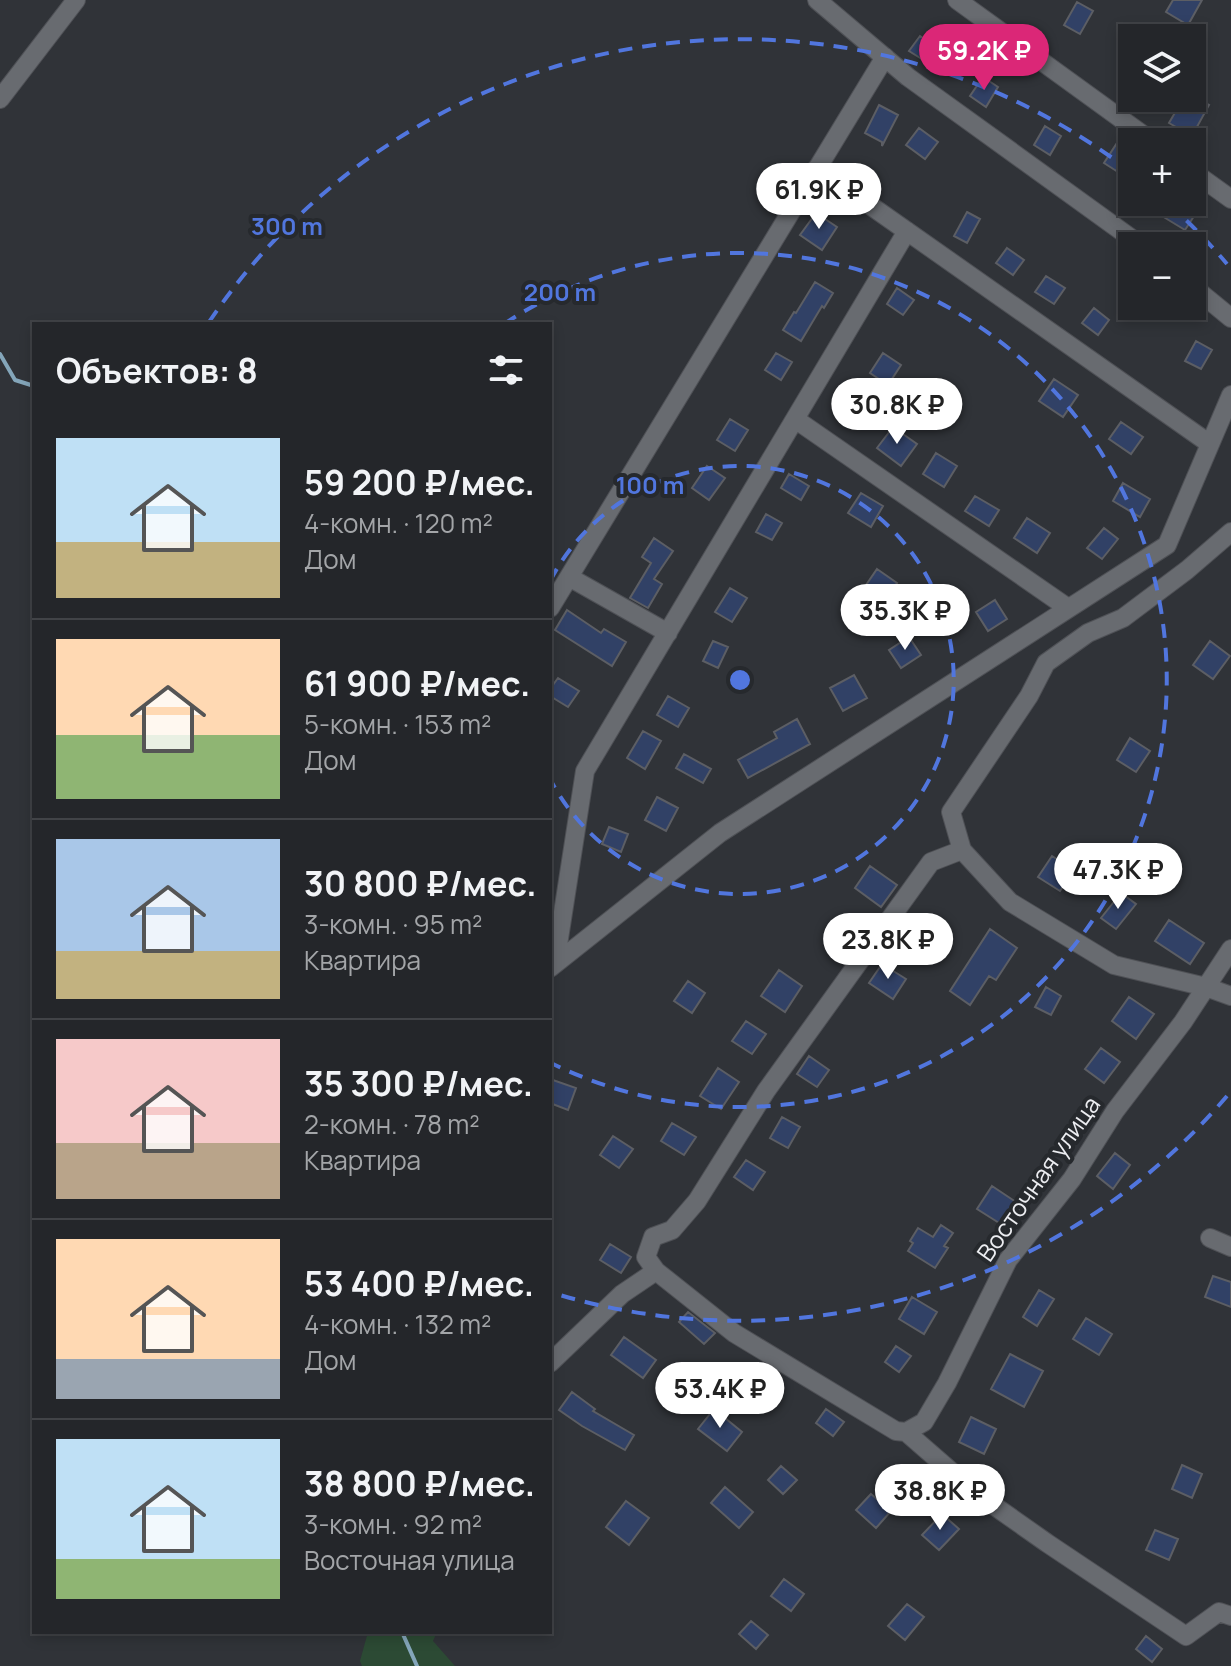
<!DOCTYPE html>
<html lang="ru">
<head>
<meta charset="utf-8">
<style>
	body { margin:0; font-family:Manrope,sans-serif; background:#303236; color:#f1f3f6; height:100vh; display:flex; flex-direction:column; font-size:30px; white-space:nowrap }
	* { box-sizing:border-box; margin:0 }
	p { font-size:26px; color:#a3a5a8 }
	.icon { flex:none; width:44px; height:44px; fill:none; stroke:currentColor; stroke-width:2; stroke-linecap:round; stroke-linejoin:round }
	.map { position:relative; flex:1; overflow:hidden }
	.sheet { position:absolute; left:32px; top:322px; width:520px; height:1312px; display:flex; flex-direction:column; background:#24262a; border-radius:0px; box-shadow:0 4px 12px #0003,0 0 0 2px #414347 }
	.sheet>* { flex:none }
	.fabs { position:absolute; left:1118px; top:24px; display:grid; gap:16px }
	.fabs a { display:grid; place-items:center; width:88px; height:88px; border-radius:0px; background:#24262a; box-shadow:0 4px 12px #0003,0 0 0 2px #414347; font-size:40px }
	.price { position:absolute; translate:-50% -68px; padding:0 18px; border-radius:28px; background:#fff; color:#222; font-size:26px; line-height:52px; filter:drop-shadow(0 2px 4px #0008) }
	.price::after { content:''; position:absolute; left:50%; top:48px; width:24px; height:18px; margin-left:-12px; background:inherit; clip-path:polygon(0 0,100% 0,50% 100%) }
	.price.current { background:#db2777; color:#fff }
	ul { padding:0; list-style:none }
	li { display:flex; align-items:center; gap:24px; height:200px; padding:0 24px }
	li+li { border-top:2px solid #414347 }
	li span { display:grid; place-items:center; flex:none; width:224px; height:160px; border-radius:0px; color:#555 }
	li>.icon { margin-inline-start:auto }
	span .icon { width:96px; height:96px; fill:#fffc; stroke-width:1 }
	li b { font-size:34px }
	h2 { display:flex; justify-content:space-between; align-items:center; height:96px; padding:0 24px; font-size:34px }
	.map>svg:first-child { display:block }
</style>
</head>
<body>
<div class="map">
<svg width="1231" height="1666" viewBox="0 0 1231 1666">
	<rect width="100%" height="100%" fill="#303338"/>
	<path fill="#2c4a34" d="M368,1632H437L433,1641L455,1666H362L360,1661Z"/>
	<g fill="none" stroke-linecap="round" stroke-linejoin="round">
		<path stroke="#84a6ba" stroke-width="4" d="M0,354L15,380L34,386
			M402,1632L417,1666"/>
	</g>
	<path fill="#314166" stroke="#5c5e64" stroke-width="2" d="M1173,0H1202L1188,25L1166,12Z
		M1077,2L1093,11L1080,34L1064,25Z
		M920,36L935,46L925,61L909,51Z
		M983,77L998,87L986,107L970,96Z
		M1192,96L1209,105L1192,136L1169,123L1180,104L1186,107Z
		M879,105L898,115L882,146V142L865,133Z
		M1045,126L1061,136L1050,155L1034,145Z
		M919,128L938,142L925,159L906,145Z
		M1117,143L1132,153V181L1104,163Z
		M1164,202H1178L1196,213L1185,230L1157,213Z
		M967,212L980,219L967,243L954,236Z
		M816,213L837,227L822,250L800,235Z
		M1007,248L1024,260L1013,275L996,263Z
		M1046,276L1065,288L1054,304L1035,292Z
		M815,282L833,293L824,308L822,306L801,341L783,330L794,312L796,313Z
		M897,288L914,300L903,315L887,304Z
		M1094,308L1109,320L1098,335L1082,323Z
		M1196,341L1212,350L1201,369L1185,361Z
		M776,353L792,362L781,380L765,370Z
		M883,353L901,365L888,385L870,373Z
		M1054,379L1078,395L1063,417L1039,401Z
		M730,419L748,430L735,451L717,440Z
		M1121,422L1143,437L1131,454L1109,439Z
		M893,427L917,444L901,466L877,448Z
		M936,453L957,466L944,487L923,474Z
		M707,466L725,478L709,500L692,488Z
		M789,474L809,486L801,500L781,488Z
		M1123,483L1150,499L1140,517L1113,501Z
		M861,493L883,506L871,527L848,513Z
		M975,496L999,510L989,526L965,511Z
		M766,514L782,523L772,540L756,532Z
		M1027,518L1050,533L1037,553L1014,538Z
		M1104,528L1118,539L1102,559L1087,548Z
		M654,538L673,551L654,579L662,584L648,608L630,598L651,563L642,557Z
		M877,569L897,583L884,602L864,588Z
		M730,588L747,598L732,622L715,612Z
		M995,600L1007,619L988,631L976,612Z
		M567,610L601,633L604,629L626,642L612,666L555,630Z
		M909,637L921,655L901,668L889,650Z
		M713,641L728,647L718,668L703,661Z
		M1210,641L1230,656L1213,679L1193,665Z
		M854,675L867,698L843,711L830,688Z
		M558,678L579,691L568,707L550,696V689Z
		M668,696L689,708L678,727L657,715Z
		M797,719L810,744L748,778L738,760L777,738L774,732Z
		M643,731L661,741L645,769L627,758Z
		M1130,738L1150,751L1136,772L1117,760Z
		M684,754L711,769L703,783L676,768Z
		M657,797L678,808L666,831L645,820Z
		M609,827L628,834L621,852L602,844Z
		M1052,856L1074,870L1060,891L1038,877Z
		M870,866L897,885L881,907L855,888Z
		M1121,893L1136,904L1116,929L1101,918Z
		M1169,920L1204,943L1190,964L1155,941Z
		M990,929L1017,948L996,980L989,976L970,1005L950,991Z
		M882,964L906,979L893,999L869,983Z
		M779,970L802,986L785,1012L761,996Z
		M688,981L705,993L692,1013L674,1001Z
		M1046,987L1061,996L1051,1015L1035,1007Z
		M1129,997L1154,1014L1136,1039L1112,1021Z
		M746,1021L766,1034L752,1054L732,1041Z
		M1101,1048L1120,1062L1104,1083L1085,1069Z
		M809,1056L829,1070L817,1087L797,1074Z
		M718,1068L739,1082L721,1109L700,1096Z
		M550,1079L576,1088L568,1110L550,1103Z
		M782,1117L800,1127L788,1148L770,1138Z
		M672,1123L696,1137L684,1155L661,1141Z
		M613,1136L633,1149L619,1168L600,1155Z
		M1115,1153L1130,1165L1113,1189L1097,1176Z
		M746,1160L765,1172L753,1190L734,1177Z
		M992,1186L1022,1206L1007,1228L977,1209Z
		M941,1225L953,1233L944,1246L948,1248L935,1268L908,1251L913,1243L910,1241L918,1228L933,1237Z
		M610,1244L631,1257L621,1273L600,1260Z
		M1213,1276L1231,1282V1307L1205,1297Z
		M1039,1290L1054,1299L1037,1326L1023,1317Z
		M912,1297L937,1312L924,1334L899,1319Z
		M688,1312L715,1333L704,1344L679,1322Z
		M1086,1318L1112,1334L1099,1355L1073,1339Z
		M624,1337L656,1360L643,1378L611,1355Z
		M896,1346L911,1356L899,1372L885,1362Z
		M1010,1354L1043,1371L1024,1407L991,1389Z
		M572,1392L595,1409L593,1411L634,1435L625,1450L582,1426L559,1410Z
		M714,1409L742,1432L727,1451L698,1429Z
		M826,1409L844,1422L833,1436L816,1423Z
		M971,1417L996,1429L984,1454L959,1442Z
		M1182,1465L1202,1474L1192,1498L1172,1489Z
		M781,1466L797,1480L783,1494L768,1480Z
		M725,1487L753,1512L739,1528L711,1503Z
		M871,1494L891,1511L876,1528L856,1510Z
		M626,1501L649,1518L629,1545L606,1527Z
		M942,1514L959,1529L939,1550L922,1535Z
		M1155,1530L1178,1539L1169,1560L1146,1550Z
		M784,1579L804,1594L791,1611L771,1596Z
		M907,1604L924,1617L905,1640L888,1626Z
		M751,1621L768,1635L756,1649L739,1634Z
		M1146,1636L1162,1649L1152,1662L1136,1649Z"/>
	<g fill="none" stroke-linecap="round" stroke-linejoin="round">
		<defs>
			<path id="minor" d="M817,0L908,77L1142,246
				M957,0L1153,142
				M0,99L76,0
				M817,168L1210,444
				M1192,171L1231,199
				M1192,286L1231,318
				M795,419L1068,608
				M1231,532L1187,570L1123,618L1088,633L1046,663L1029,696L951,812L962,850L1010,902L1114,965L1206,987L1231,996
				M569,577L668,633
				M550,608L885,57
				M962,850L931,862L766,1091L697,1201L672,1230L653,1237L646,1257L656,1271L734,1333L896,1431L906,1432L924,1422L947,1383L1008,1260L1072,1179L1115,1111L1183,1022L1231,949
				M555,964L585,771L907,231
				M550,968L720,833L1167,545L1231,395
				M1210,1238L1231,1247
				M550,1363L622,1294L656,1271
				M906,1432L976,1493L1047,1543L1186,1636L1219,1612L1231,1616"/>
		</defs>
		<use href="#minor" stroke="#4f5156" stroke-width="20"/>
		<use href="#minor" stroke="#686b70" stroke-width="18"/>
	</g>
	<g fill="none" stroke="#5176de" stroke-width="4" stroke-dasharray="14 10">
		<path d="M550 581A214 214 0 1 1 550 779"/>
		<path d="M504 324A427 427 0 1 1 553 1064"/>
		<path d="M1227 1096A641 641 0 0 1 553 1293M209 322A641 641 0 0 1 1130 171M1169 204A641 641 0 0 1 1227 264"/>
	</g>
	<g text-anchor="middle" stroke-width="8" stroke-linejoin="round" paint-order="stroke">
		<g font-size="24" fill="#ecedf1" stroke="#26292d">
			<text transform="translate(1039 1179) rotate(-55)" y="8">Восточная улица</text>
		</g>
	</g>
	<circle cx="740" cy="680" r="12" fill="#5176de" stroke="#26292d" stroke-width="4"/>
	<g font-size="24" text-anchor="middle" font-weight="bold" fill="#5176de" stroke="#26292d" stroke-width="8" stroke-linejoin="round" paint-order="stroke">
		<text x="287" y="235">300 m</text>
		<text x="560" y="301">200 m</text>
		<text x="650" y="494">100 m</text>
	</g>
</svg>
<div class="fabs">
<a><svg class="icon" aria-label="layers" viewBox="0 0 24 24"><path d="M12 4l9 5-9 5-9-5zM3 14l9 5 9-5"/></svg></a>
<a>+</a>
<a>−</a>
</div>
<b class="price current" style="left:984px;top:92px">59.2K ₽</b>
<b class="price" style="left:819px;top:231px">61.9K ₽</b>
<b class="price" style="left:897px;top:446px">30.8K ₽</b>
<b class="price" style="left:905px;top:652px">35.3K ₽</b>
<b class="price" style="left:1118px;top:911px">47.3K ₽</b>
<b class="price" style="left:888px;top:981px">23.8K ₽</b>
<b class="price" style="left:720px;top:1430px">53.4K ₽</b>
<b class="price" style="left:940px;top:1532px">38.8K ₽</b>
<section class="sheet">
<h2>Объектов: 8<svg class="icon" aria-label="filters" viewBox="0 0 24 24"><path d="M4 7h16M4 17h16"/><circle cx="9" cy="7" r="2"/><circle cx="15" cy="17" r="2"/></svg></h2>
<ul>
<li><span style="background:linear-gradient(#bfe0f5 65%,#c2b280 0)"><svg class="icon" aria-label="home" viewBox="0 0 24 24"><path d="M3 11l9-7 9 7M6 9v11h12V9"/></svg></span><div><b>59 200 ₽/мес.</b><p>4-комн. · 120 m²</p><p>Дом</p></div></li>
<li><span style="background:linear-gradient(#ffd9b3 60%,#8fb573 0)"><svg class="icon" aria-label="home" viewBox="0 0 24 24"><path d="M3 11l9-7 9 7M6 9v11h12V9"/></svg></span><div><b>61 900 ₽/мес.</b><p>5-комн. · 153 m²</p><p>Дом</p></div></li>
<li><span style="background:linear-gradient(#a9c7e8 70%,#c2b280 0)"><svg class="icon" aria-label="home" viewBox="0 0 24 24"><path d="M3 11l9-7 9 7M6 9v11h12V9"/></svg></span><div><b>30 800 ₽/мес.</b><p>3-комн. · 95 m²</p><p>Квартира</p></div></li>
<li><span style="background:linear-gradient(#f6c9c9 65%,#b9a48a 0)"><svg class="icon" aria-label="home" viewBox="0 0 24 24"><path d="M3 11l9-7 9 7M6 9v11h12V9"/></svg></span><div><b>35 300 ₽/мес.</b><p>2-комн. · 78 m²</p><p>Квартира</p></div></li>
<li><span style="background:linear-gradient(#ffd9b3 75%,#9aa5b1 0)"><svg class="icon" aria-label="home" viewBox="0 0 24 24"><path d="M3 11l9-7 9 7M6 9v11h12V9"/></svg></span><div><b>53 400 ₽/мес.</b><p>4-комн. · 132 m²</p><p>Дом</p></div></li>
<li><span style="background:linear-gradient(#bfe0f5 75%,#8fb573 0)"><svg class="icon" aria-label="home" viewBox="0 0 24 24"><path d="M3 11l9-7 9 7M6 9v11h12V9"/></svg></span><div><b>38 800 ₽/мес.</b><p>3-комн. · 92 m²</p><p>Восточная улица</p></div></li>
</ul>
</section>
</div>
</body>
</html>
